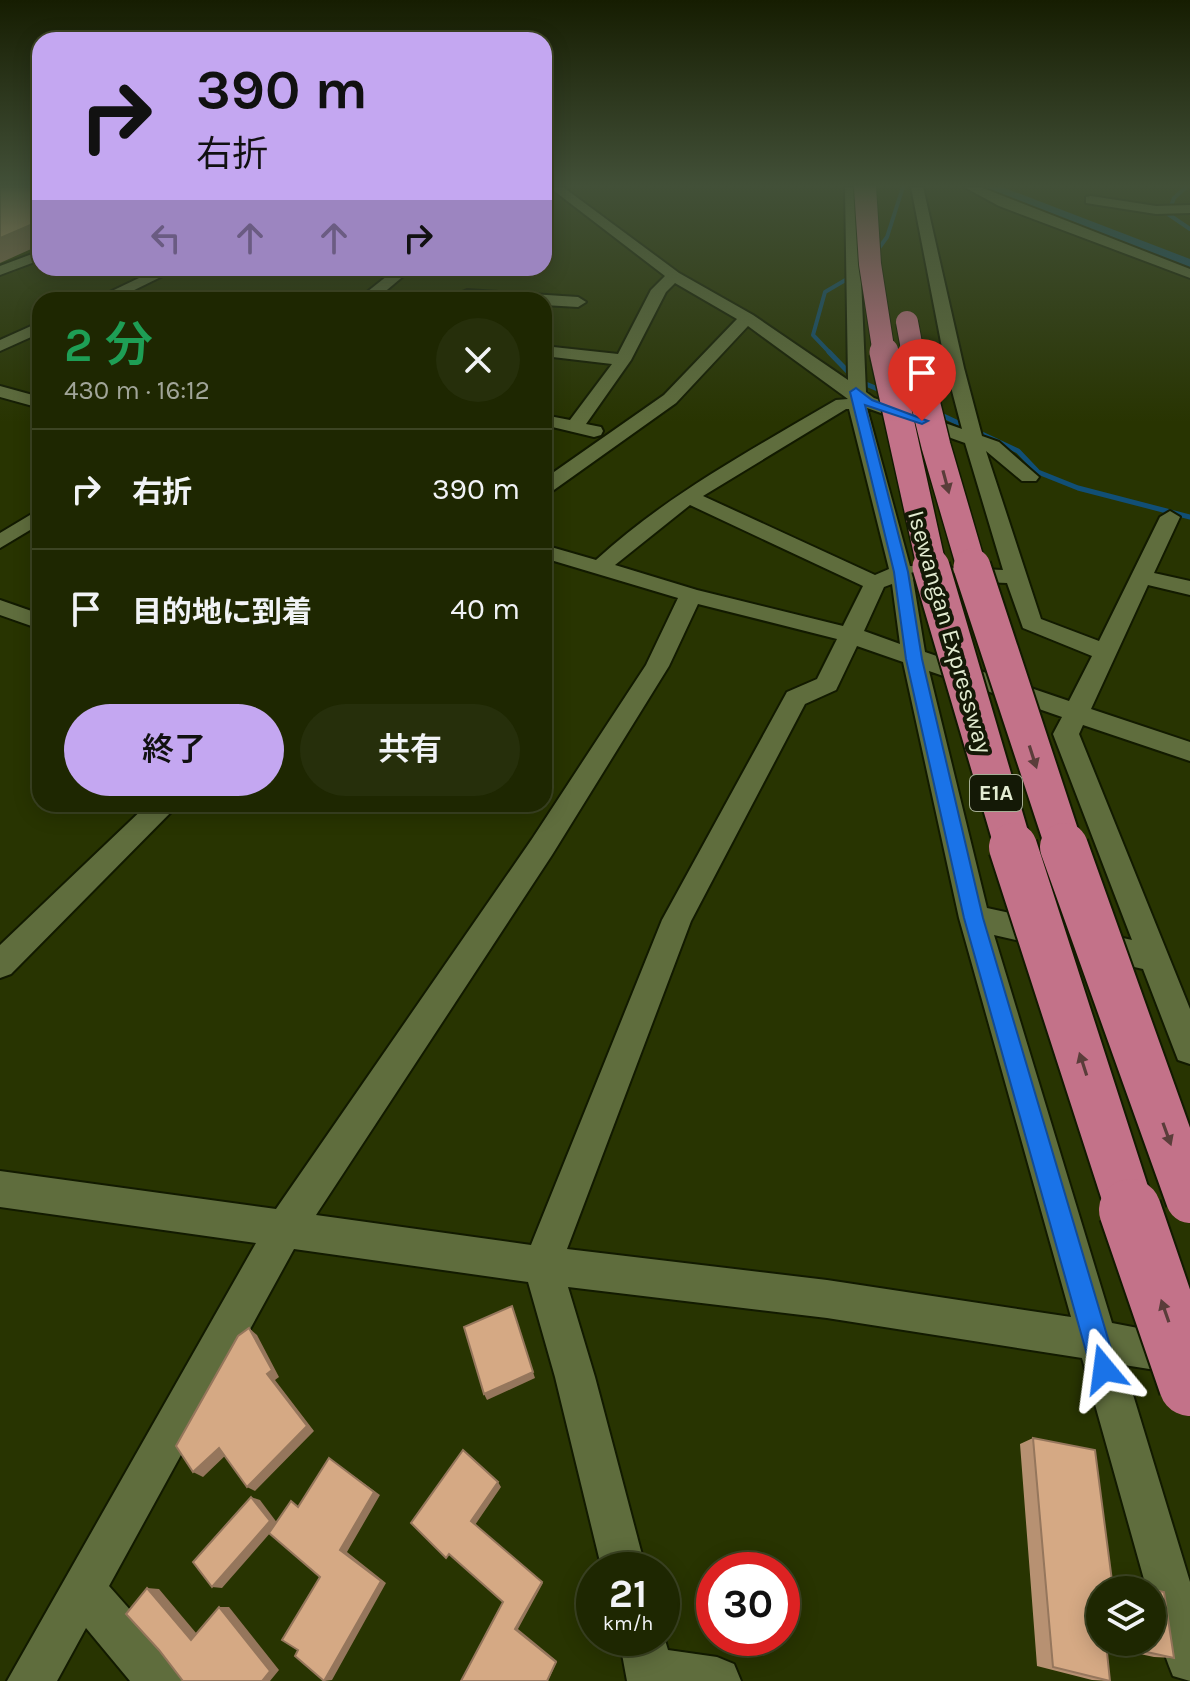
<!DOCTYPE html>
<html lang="ja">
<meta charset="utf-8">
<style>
body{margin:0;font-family:Karla,"Noto Sans JP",sans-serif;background:#262f0b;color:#f1f3f6;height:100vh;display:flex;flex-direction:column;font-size:30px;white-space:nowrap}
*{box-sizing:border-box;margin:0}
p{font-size:26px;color:#a1a599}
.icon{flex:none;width:44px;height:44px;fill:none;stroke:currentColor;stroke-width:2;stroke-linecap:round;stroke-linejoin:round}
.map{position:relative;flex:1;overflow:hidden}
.side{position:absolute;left:32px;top:292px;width:520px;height:520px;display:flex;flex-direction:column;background:#1e2701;border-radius:24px;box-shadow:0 4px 20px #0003,0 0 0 2px #3c4423}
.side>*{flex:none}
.banner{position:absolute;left:32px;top:32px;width:520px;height:244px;border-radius:24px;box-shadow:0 4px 20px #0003,0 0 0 2px #3c4423;background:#c4a7f1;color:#111;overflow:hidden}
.controls{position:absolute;left:1086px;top:1576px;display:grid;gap:16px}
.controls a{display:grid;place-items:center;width:80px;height:80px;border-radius:50%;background:#1e2701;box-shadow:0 4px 20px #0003,0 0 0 2px #3c4423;font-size:40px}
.speed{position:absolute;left:576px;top:1552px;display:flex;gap:16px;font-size:40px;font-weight:700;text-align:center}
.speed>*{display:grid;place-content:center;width:104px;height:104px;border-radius:50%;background:#1e2701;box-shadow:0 4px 20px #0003,0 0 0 2px #3c4423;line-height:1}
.speed small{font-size:20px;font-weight:400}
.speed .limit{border:12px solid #d22;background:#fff;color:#111}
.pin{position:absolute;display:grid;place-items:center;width:68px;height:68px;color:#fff;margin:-82px -34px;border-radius:50% 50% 50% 0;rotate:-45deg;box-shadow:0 0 8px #0007}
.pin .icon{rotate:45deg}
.me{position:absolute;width:88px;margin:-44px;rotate:344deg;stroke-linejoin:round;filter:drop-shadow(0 0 6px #0008)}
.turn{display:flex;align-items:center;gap:28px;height:168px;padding:0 32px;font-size:36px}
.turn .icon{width:104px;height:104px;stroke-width:2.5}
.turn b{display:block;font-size:56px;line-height:68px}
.lanes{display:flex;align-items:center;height:76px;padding:0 32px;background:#0003;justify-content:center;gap:40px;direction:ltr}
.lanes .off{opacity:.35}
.round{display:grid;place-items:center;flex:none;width:84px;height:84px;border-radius:42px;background:#262f0b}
.headline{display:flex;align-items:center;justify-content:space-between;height:136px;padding:0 32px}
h1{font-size:48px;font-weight:600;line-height:60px;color:#1e9e55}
.primary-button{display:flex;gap:16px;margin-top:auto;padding:16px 32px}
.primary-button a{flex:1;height:92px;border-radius:48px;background:#c4a7f1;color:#111;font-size:32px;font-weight:600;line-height:92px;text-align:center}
.primary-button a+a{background:#262f0b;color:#f1f3f6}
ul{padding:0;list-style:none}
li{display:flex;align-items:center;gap:24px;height:120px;padding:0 32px;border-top:2px solid #3c4423}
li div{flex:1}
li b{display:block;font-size:30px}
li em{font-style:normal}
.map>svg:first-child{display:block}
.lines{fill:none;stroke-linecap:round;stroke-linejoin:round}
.stream-far1{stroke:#114f76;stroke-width:4}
.stream{stroke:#114f76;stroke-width:5}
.river{fill:#114f76;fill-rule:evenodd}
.minor-casing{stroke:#121a00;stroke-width:4}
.minor{fill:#5f6d3d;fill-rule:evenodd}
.highway-bridge-far4-casing{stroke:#121a00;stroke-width:24;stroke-linecap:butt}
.highway-bridge-far3-casing{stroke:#121a00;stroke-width:32;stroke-linecap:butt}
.highway-bridge-far2-casing{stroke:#121a00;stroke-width:41;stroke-linecap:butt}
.highway-bridge-far1-casing{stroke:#121a00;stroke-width:52;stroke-linecap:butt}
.highway-bridge-casing{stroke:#121a00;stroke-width:66;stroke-linecap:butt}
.highway-bridge-far4{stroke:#c37289;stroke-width:22}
.highway-bridge-far3{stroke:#c37289;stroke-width:29}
.highway-bridge-far2{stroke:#c37289;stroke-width:37}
.highway-bridge-far1{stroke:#c37289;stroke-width:48}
.highway-bridge{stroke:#c37289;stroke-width:62}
.wall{fill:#b79172}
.shaded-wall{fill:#95765c}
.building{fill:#d5a984;stroke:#95765c;stroke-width:2;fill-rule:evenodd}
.oneway{fill:#5a3d3a}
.route{fill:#1a73e8;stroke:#114b97;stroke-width:2}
.labels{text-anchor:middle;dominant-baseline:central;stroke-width:8;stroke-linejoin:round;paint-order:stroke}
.shield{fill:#141906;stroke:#a5ad94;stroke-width:2}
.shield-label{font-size:22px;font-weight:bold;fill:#e3ecd1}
.street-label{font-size:24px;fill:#e3ecd1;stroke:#141906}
</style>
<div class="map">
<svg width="1190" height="1681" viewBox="0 0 1190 1681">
<rect width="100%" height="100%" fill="#283401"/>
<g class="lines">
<!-- stream-far1 -->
<path class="stream-far1" d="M1186,187L1174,198L1168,214L1190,229
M874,255L887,237L903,187
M831,354L813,335L825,292L854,275"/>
<!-- stream -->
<path class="stream" d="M829,352L856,380L885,392
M937,413L1018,451L1038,472L1078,488L1190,517"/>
<!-- river -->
<path class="river" d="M976,187H1002L1190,259V274L979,191Z"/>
<defs>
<path id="minor" d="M549,187H563L679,273L753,315L848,380L845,187H857L866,392L874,398L962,429L946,368L911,187H923L964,368L982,436L999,442L1039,477L1036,481H1022L986,451L1041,619L1099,641L1160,517L1170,511L1180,517L1154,573L1190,581V595L1148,585L1091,709L1190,742V761L1083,725L1079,734L1190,1009V1064L1178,1060L1143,969L994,935L1112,1323L1190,1338V1370L1181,1374L1124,1365L1190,1582V1681L1173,1676C1162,1649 1152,1619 1152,1590H1147L1082,1358L827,1318L568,1287L595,1377L646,1570H602L555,1377L528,1282L294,1249L109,1586L178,1664L185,1681H130L86,1628L57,1681H7L256,1243L0,1207V1171L276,1209L532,839L646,665L678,598L544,558V545L596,560C668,494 753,449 836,400L848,399L748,326L676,403L551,492L544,494V479L664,395L737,319L675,283L666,292L631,360L586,424L601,427L603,431L601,435L594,437L544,425V415L570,420L612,364L544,356V346L618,354L651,290L665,276ZM867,408L965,443L1003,570L910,566ZM846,409H849L889,569L875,575L703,496ZM690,505L863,586L843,626L697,590L615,565ZM913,579L1007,583L1023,628L1092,656L1069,701L925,652ZM892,584L900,644L864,631L884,587ZM698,604L837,639L817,679L787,692L662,920L531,1245L316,1215L552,855L669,666ZM857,646L903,662L959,918L1071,1317L827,1280L567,1249L691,921L805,704L836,690ZM929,671L1062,717L1053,734L1132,940L987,908Z
M964,187H980L1190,269V278L999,206Z
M1091,196L1156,206L1190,205V213L1156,214L1086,203V197Z
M40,251V260L0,275V266Z
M160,268H179L114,300H93Z
M397,268H413L375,300H357Z
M467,290L578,297L586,302L578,307L544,305V300H457L462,292Z
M40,322V333L0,351V340Z
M0,386L40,397V408L0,397Z
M40,509V524L0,548V533Z
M0,600L40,614V629L0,615Z
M148,804H179L11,974L0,978V945Z
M662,1630L668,1650L717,1657L734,1664L741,1681H627L619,1638H662Z"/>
</defs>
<!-- minor casing -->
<use href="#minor" class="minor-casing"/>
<!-- minor -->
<use href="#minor" class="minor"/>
<defs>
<path id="highway-bridge-far4" d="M865,187L870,264L884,354
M907,322L913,354"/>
<path id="highway-bridge-far3" d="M884,352L932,569
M913,352L936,446L972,569"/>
<path id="highway-bridge-far2" d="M931,567L1014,849
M972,567L1065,849"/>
<path id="highway-bridge-far1" d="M1013,847L1131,1212
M1064,847L1190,1199"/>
<path id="highway-bridge" d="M1130,1210L1190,1385"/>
</defs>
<!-- highway-bridge-far4 casing -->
<use href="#highway-bridge-far4" class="highway-bridge-far4-casing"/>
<!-- highway-bridge-far3 casing -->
<use href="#highway-bridge-far3" class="highway-bridge-far3-casing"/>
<!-- highway-bridge-far2 casing -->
<use href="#highway-bridge-far2" class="highway-bridge-far2-casing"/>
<!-- highway-bridge-far1 casing -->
<use href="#highway-bridge-far1" class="highway-bridge-far1-casing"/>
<!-- highway-bridge casing -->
<use href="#highway-bridge" class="highway-bridge-casing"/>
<!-- highway-bridge-far4 -->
<use href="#highway-bridge-far4" class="highway-bridge-far4"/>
<!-- highway-bridge-far3 -->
<use href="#highway-bridge-far3" class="highway-bridge-far3"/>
<!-- highway-bridge-far2 -->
<use href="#highway-bridge-far2" class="highway-bridge-far2"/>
<!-- highway-bridge-far1 -->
<use href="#highway-bridge-far1" class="highway-bridge-far1"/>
<!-- highway-bridge -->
<use href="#highway-bridge" class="highway-bridge"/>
</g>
<!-- wall -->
<path class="wall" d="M1033,1438L1112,1581L1174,1658L1154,1657L1107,1647L1110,1681L1092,1680L1037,1666L1020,1444Z"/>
<!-- shaded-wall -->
<path class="shaded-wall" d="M40,221V245L0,263V238Z
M249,1328L257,1335L279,1377L275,1380L314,1431L255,1491L247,1487L267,1374Z
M533,1372L535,1378L487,1400L484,1394Z
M219,1448L228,1453L203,1477L193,1472Z
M329,1458L380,1495L347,1552L386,1583L332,1680L324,1681L340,1550Z
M498,1482L501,1487L475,1525L471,1521Z
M251,1497L260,1500L278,1524L222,1588L212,1587Z
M542,1582L543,1583L518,1629L557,1661L548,1681L515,1629Z
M147,1588L159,1589L202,1640H191Z
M219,1607H229L279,1670L270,1681H262Z"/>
<!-- building -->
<path class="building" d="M0,187H40V203L36,204L40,205V221L0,238Z
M512,1306L533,1372L484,1394L464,1327Z
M249,1328L272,1370L267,1374L307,1426L247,1487L219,1448L193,1472L176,1446L238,1336Z
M1033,1438L1095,1450L1112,1581L1164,1592L1174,1658L1106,1643L1110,1681L1053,1667ZM1100,1590H1152V1642H1100Z
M463,1450L498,1482L471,1521L542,1582L515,1629L556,1662L547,1681H461L503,1602L449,1554L446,1558L411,1523Z
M329,1458L374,1492L340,1550L381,1581L324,1681L295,1656L298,1650L282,1640L320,1577L269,1533L291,1501L298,1507Z
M251,1497L270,1521L212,1587L193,1562Z
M147,1588L191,1640L219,1607L270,1671L262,1681H183L159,1650L126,1614Z"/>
<!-- one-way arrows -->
<defs><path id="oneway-solid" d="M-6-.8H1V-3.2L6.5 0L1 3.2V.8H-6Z" transform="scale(2)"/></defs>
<g class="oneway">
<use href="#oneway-solid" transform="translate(946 482) rotate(75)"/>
<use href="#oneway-solid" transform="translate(1033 757) rotate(72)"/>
<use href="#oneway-solid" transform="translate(1083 1064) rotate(-108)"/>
<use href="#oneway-solid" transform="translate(1167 1134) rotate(70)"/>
<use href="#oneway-solid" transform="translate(1165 1311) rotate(-109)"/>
</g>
<!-- sky -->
<linearGradient id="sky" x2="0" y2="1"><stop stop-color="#161d01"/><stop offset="0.44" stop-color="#425038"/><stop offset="1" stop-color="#425038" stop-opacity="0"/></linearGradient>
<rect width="1190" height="422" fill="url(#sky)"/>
<!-- route -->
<path class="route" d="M856,388L872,400L928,421L922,424L865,405L908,572L922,659L983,918L1117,1369L1113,1378L1104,1382L1095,1378L1091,1369L964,918L906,659L894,572L850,392Z"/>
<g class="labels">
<!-- shield labels -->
<rect class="shield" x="970" y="775" width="52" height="36" rx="6"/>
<g class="shield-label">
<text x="996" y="793">E1A</text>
</g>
<!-- street labels -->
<g class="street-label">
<text transform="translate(950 632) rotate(74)">Isewangan Expressway</text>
</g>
</g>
</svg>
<div class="controls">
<a><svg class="icon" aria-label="layers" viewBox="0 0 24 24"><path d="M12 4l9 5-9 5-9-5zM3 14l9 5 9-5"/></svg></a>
</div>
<div class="speed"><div>21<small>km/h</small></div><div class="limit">30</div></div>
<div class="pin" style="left:922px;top:421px;background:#d93025"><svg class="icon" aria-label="arrive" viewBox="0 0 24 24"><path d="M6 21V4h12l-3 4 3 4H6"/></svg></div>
<svg class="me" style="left:1104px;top:1369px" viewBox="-20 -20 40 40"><path d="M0-17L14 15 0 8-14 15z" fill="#1a73e8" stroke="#fff" stroke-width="4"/></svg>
<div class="banner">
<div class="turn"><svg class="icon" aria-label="right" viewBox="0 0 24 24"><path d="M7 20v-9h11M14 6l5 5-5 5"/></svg><div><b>390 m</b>右折</div></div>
<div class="lanes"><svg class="icon off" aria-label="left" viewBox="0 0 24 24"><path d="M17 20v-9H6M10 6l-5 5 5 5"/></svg><svg class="icon off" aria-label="ahead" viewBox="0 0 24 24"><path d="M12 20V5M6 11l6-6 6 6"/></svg><svg class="icon off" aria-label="ahead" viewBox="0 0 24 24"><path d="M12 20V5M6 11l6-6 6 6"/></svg><svg class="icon" aria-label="right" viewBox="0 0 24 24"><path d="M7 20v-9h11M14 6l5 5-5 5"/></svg></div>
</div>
<section class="side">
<div class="headline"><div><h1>2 分</h1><p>430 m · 16:12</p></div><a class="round"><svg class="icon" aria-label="close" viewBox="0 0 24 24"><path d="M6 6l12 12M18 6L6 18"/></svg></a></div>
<ul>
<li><svg class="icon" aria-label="right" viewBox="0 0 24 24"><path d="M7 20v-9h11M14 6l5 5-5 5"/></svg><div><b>右折</b></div><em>390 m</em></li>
<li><svg class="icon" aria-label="arrive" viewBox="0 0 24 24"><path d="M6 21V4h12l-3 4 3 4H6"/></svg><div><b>目的地に到着</b></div><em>40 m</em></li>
</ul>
<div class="primary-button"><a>終了</a><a>共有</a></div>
</section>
</div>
